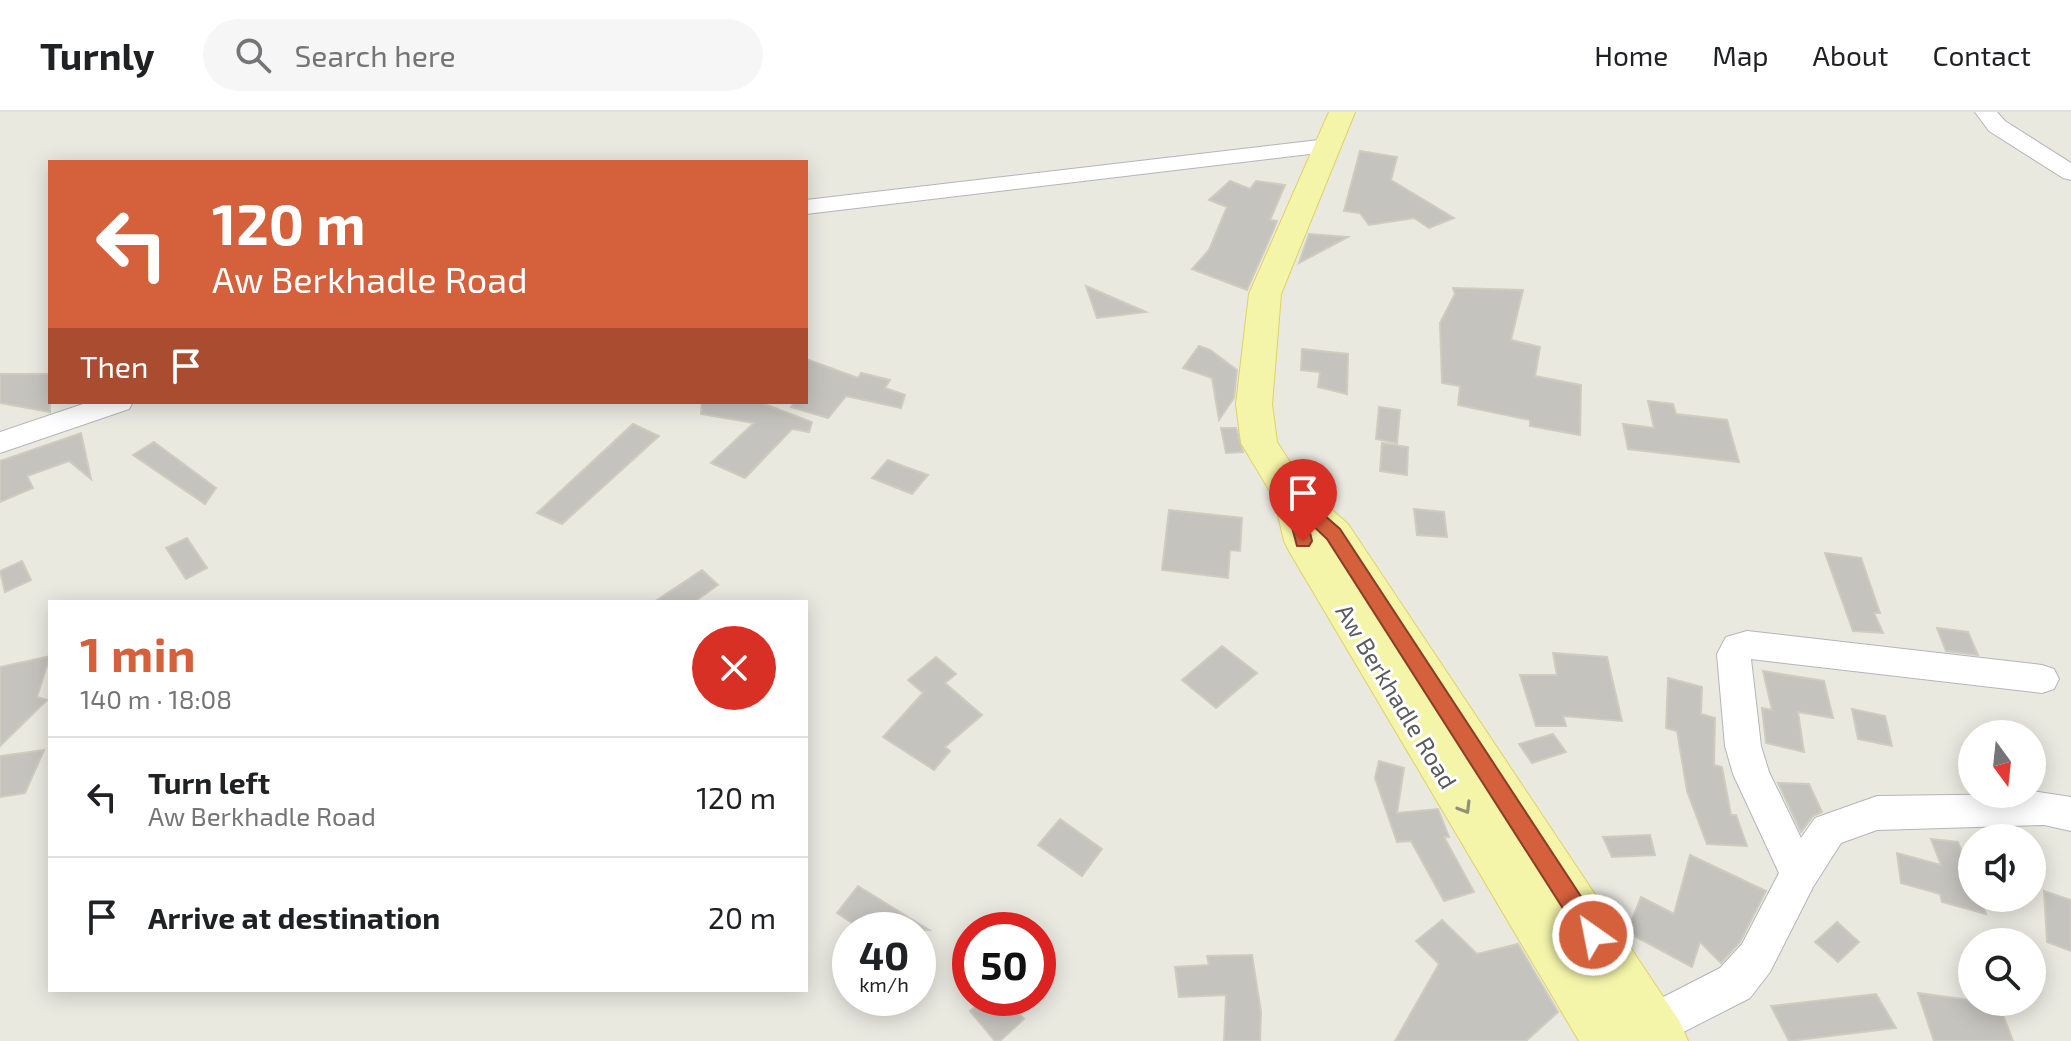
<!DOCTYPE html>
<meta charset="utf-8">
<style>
body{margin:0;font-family:"Exo 2",sans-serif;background:#f6f6f6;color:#202124;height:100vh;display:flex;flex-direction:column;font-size:30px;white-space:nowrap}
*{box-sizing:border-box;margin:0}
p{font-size:26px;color:#757577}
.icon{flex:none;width:44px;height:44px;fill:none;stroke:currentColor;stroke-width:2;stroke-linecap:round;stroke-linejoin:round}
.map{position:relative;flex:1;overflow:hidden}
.side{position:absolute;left:48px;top:488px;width:760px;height:392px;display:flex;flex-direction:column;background:#fff;border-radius:0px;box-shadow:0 4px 20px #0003}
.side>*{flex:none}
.hud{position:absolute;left:48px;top:48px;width:760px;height:244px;border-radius:0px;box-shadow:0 4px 20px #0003;background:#d4603c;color:#fff;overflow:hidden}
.needle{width:52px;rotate:165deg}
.buttons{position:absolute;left:1958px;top:608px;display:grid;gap:16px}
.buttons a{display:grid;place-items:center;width:88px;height:88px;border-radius:50%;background:#fff;box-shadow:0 4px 20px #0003;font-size:40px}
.speed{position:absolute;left:832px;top:800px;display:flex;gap:16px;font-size:40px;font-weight:700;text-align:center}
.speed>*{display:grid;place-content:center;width:104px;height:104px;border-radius:50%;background:#fff;box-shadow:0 4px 20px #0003;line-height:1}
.speed small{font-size:20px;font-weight:400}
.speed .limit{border:12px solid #d22;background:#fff;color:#111}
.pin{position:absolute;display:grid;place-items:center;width:68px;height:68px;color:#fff;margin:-82px -34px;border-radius:50% 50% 50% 0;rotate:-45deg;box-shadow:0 0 8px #0007}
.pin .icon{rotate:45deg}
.me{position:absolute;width:88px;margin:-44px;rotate:327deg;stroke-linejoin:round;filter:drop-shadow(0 0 6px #0008)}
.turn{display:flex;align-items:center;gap:28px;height:168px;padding:0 32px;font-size:36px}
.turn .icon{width:104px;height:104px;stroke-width:2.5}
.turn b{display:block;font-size:56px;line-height:68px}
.then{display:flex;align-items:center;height:76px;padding:0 32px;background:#0003;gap:16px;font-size:30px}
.round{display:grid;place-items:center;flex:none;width:84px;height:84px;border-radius:42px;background:#f6f6f6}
.headline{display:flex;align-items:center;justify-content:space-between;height:136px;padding:0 32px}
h1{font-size:48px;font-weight:700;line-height:60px;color:#d4603c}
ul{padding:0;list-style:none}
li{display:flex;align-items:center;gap:24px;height:120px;padding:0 32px;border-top:2px solid #e0e0e0}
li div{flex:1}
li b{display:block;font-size:30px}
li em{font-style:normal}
header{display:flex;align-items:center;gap:48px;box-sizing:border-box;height:112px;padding:0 40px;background:#fff;border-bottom:2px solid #e0e0e0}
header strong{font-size:38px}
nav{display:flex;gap:44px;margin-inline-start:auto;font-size:28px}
.search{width:560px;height:72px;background:#f6f6f6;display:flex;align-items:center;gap:20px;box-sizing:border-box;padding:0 28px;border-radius:44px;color:#757577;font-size:30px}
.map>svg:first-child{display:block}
.building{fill:#c5c3bd;stroke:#ceccbf;stroke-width:2}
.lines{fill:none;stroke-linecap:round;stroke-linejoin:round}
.minor-casing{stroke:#b3b5b9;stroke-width:2}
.major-casing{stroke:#e0d163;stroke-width:2}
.minor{fill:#fff;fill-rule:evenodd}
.major{fill:#f5f5aa;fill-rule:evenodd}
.oneway{stroke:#909179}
.route{fill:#d4603c;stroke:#8a3e27;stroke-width:2}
.labels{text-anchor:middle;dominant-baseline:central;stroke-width:6;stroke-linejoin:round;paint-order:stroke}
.street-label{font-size:24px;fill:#595b5f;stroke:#fff}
</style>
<header>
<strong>Turnly</strong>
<div class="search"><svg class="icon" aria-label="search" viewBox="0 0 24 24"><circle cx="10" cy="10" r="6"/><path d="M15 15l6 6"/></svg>Search here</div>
<nav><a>Home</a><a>Map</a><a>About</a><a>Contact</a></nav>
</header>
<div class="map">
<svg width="2071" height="929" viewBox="0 0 2071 929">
<rect width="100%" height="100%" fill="#eae9e0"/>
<!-- building -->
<path class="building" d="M1360,39L1397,45L1391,68L1454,106L1429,116L1414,106L1369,113L1360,101L1344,99Z
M1230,69L1250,77L1256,69L1285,73L1270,108L1277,109L1273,119L1247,178L1192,157L1209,138L1227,95L1209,88Z
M1309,122L1348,125L1299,151Z
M1086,174L1146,200L1097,206Z
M1453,176L1523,178L1511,228L1540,235L1535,264L1581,273L1580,323L1530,314V308L1458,293L1460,274L1442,271L1440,211L1455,182Z
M1199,234L1210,238L1237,258L1234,286L1219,308L1212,266L1183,256Z
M1302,237L1348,242L1347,282L1318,275L1320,260L1301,258Z
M806,247L858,266L861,261L890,268L885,276L905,283L901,296L846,284L828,306L791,295L795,290H806Z
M0,262H50V300L0,291Z
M1648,289L1673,292L1676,302L1727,308L1739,350L1628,337L1623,312L1654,316Z
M702,290H759L812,310L809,320L792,317L745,366L711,351L754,311L701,302Z
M1379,295L1400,298L1397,331L1376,327Z
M633,312L659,324L562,412L537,401Z
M1221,316H1236L1243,340L1226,341Z
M81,321L91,367L69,349L27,364L33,376L0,390V349Z
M154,330L216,376L205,392L133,343Z
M1382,331L1408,335L1407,363L1380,359Z
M888,348L903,354L928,363L912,382L872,366Z
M1414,397L1444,400L1447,425L1417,423Z
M1169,398L1242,406L1240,439L1230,438L1228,466L1162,458Z
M187,426L207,456L186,467L166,436Z
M1825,441L1861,446L1880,501H1874L1883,521L1853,519Z
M22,449L31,468L5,480L0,459Z
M702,458L718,473L694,490H654Z
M1937,516L1968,520L1978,543L1946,539Z
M1222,534L1257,561L1216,596L1182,568Z
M1553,541L1607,545L1622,609L1563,604L1566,614H1536L1520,563H1557Z
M50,544L37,585L47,588L0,634V555Z
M936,545L956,562L945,571L982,603L945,635L950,639L934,658L883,625L923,581L908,568Z
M1763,559L1824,569L1833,606L1798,600L1804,640L1766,631L1762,596L1772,598Z
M1668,566L1702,575L1701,602L1715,606L1714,653L1722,655L1731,703H1736L1747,734L1707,732L1687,679L1677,619L1666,616Z
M1852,597L1885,604L1892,634L1858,627Z
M1553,622L1566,640L1532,651L1519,632Z
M44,638L25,681L0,685V644Z
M1379,649L1404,656L1397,701L1438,697L1449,725H1444L1474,780L1444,789L1411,729L1397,730L1375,666Z
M1778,671L1809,672L1822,700L1813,704L1801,720Z
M1060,707L1102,737L1082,764L1038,733Z
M1650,723L1655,743L1612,745L1603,725Z
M1931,727L1958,730L1967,755L1972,756V786H1980L1986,802L1942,790L1940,782L1901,771L1897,741L1941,753Z
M1690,743L1766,779L1740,830L1721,851L1700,830L1692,855L1627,820L1641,785L1674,802Z
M858,774L929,818H863L837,801Z
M2044,779L2071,788V839L2047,830Z
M1442,808L1477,842L1518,832L1558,900L1526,929H1395L1439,852L1416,829Z
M1837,810L1859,830L1838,850L1815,830Z
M1252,843L1261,900L1260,929H1224L1226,883L1179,885L1175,855L1209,853L1207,844Z
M1918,881L1999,892L2013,929H1934Z
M1876,882L1896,916L1789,929L1771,894Z
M985,886H1006L1024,907L1000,929H995L970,899Z"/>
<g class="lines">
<defs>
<path id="minor" d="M1975,0H1997L2005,9L2071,51V68L2063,66L1989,19Z
M1327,27L1338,34L1335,39L806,102V88Z
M89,290H133L129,297L0,341V320Z
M1747,519L2042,553L2054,557L2059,567L2054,577L2042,581L1751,547L1761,634L1769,660L1801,726L1815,706L1877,684L2032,682V679L2071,685V719L2044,713L1877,718L1841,731L1813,775L1770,860L1750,886L1666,929H1636L1630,914L1636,899L1720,856L1742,832L1779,761L1733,662L1725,634L1717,542L1726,525Z"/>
<path id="major" d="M1329,0H1355L1281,182L1272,292L1277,330L1306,375L1348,412L1680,910L1688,929H1579L1289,439L1284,429L1274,386L1241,331L1236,292L1249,182Z"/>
</defs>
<!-- minor casing -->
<use href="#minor" class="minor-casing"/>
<!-- major casing -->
<use href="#major" class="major-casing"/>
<!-- minor -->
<use href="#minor" class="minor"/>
<!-- major -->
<use href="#major" class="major"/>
</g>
<!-- one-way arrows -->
<defs><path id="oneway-chevron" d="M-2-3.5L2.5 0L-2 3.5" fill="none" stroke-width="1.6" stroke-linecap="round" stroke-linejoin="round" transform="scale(2)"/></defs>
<use class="oneway" href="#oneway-chevron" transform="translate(1465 696) rotate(59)"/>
<!-- route -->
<path class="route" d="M1293,379L1299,381L1340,417L1601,815L1604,823L1601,831L1593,834L1585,831L1327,427L1307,408L1312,429L1309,434H1297L1284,385Z"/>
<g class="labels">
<!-- street labels -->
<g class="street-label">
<text transform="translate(1397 584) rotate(59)">Aw Berkhadle Road</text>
</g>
</g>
</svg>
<div class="buttons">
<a><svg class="needle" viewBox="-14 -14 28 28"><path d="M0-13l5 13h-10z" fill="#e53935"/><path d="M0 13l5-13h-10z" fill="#757577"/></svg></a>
<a><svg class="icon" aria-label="sound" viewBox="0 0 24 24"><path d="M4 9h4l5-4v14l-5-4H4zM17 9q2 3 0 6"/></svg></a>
<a><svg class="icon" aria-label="search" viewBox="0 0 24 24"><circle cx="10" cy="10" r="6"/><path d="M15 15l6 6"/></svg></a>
</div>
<div class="speed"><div>40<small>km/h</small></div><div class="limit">50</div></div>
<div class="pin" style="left:1303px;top:429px;background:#d93025"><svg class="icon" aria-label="arrive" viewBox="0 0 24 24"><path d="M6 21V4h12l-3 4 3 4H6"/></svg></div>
<svg class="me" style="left:1593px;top:823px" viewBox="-20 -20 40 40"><circle r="17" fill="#d4603c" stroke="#fff" stroke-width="3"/><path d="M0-11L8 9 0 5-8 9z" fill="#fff"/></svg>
<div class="hud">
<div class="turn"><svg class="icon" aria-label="left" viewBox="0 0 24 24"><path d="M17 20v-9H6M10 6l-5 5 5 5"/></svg><div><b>120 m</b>Aw Berkhadle Road</div></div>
<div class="then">Then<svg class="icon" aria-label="arrive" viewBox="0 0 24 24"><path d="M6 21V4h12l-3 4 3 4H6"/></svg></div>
</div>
<section class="side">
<div class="headline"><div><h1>1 min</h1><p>140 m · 18:08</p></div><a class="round" style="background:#d93025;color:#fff"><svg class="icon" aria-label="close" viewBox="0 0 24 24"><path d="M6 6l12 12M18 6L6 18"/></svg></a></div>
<ul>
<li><svg class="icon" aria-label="left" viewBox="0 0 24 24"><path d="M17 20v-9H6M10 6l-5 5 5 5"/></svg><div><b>Turn left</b><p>Aw Berkhadle Road</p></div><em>120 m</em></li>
<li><svg class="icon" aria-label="arrive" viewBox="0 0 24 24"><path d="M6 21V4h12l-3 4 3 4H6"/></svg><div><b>Arrive at destination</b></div><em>20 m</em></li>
</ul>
</section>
</div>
